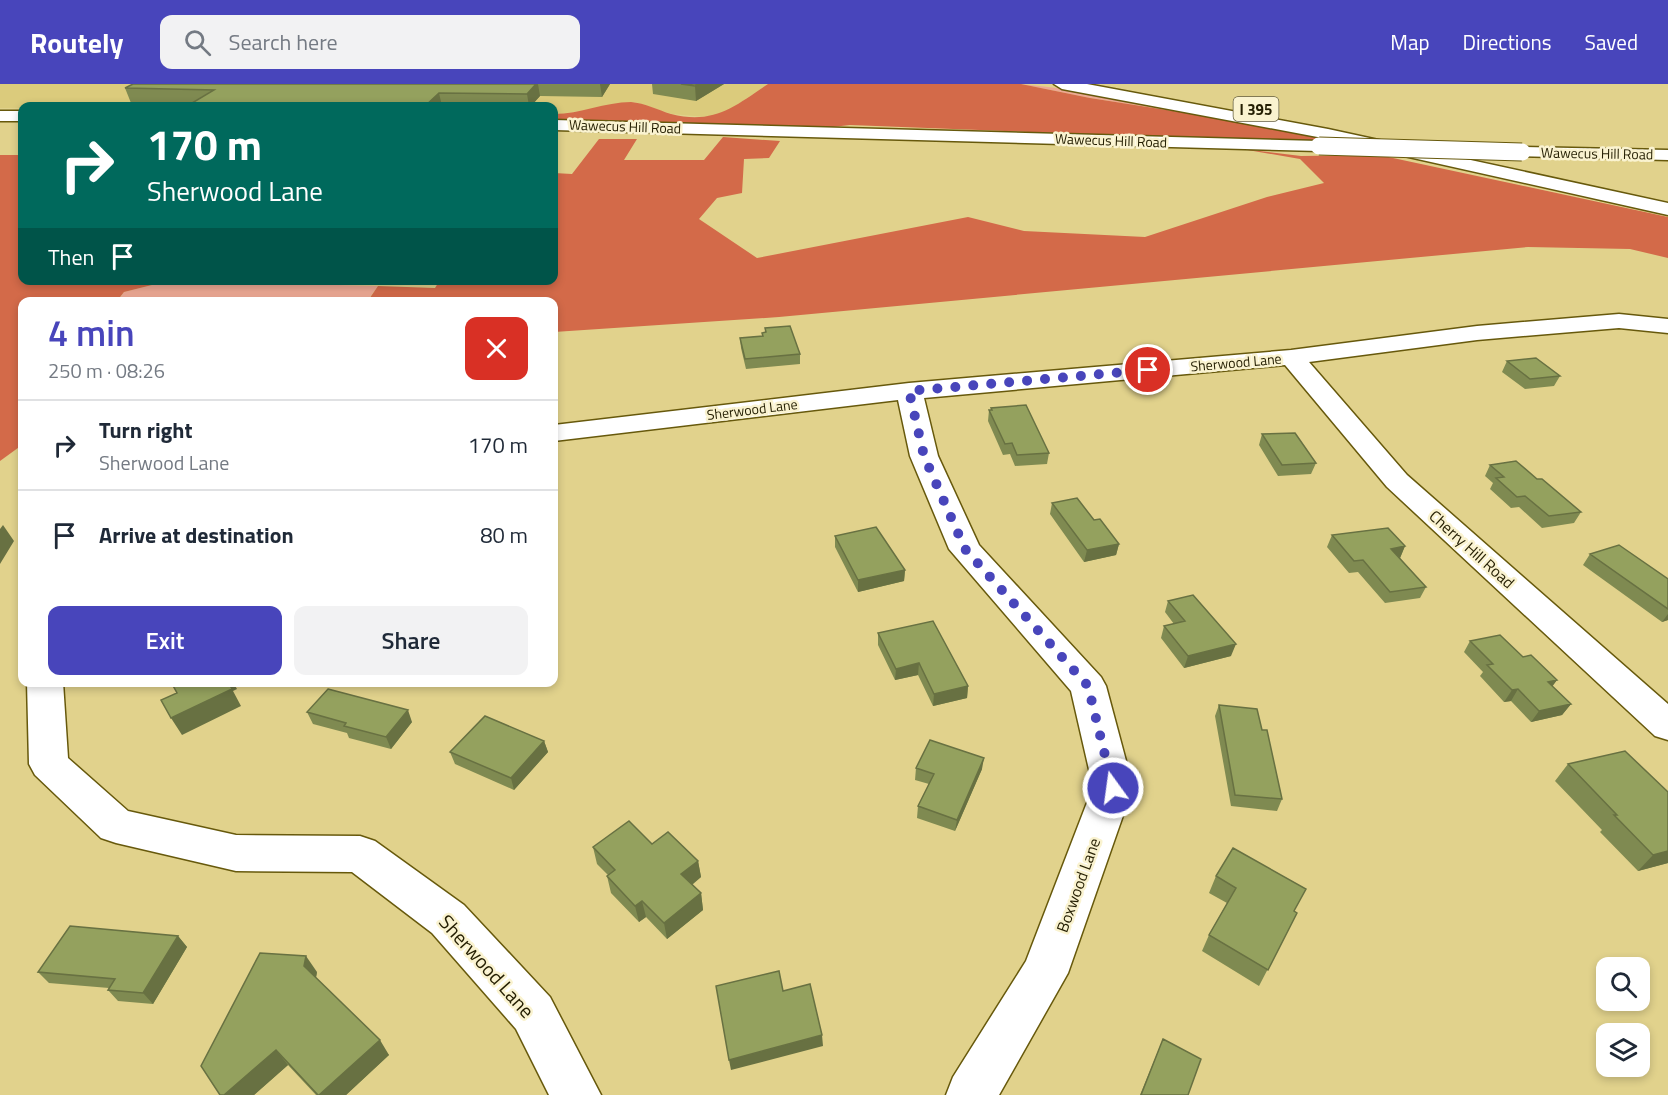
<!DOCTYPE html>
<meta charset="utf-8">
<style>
body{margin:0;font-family:"Titillium Web",sans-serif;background:#f2f2f3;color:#1f2937;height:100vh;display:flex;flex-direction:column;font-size:22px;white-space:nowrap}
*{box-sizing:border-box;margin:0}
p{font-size:20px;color:#747a83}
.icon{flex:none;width:33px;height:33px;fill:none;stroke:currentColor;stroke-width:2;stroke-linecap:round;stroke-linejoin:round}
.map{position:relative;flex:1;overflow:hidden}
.details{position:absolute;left:18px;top:213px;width:540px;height:390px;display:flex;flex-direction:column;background:#fff;border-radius:12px;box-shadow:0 3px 9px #0003}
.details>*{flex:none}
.hud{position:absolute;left:18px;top:18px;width:540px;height:183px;border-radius:12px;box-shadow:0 3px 9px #0003;background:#00695c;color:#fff;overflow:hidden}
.tools{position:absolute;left:1596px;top:873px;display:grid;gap:12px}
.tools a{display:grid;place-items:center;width:54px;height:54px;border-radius:12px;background:#fff;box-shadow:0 3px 9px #0003;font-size:30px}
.pin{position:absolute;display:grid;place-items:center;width:51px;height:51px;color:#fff;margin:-26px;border:3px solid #fff;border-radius:50%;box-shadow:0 2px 6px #0007}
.me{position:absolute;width:66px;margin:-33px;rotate:346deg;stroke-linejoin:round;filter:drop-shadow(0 0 4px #0008)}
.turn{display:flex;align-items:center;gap:21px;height:126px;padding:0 30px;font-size:27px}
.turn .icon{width:78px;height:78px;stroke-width:2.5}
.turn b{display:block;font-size:42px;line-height:51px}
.then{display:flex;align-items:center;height:57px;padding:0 30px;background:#0003;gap:12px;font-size:22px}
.round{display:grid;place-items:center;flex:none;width:63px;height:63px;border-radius:12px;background:#f2f2f3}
.head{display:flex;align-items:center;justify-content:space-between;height:102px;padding:0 30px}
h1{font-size:36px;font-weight:600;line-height:45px;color:#4845bb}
.primary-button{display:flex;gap:12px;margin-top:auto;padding:12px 30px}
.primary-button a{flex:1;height:69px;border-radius:12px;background:#4845bb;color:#fff;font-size:24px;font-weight:600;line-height:69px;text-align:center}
.primary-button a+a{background:#f2f2f3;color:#1f2937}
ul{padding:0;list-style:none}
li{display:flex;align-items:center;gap:18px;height:90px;padding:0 30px;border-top:2px solid #e0e1e3}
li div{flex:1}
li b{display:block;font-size:22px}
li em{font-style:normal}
header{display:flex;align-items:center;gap:36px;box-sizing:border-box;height:84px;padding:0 30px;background:#4845bb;color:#fff}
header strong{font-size:28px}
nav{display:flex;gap:33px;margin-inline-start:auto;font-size:21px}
.search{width:420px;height:54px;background:#f2f2f3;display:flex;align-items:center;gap:15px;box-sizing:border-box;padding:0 21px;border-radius:12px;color:#747a83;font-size:22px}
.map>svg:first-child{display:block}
.built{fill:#dbcb7c}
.green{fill:#eca893}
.forest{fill:#d36a49}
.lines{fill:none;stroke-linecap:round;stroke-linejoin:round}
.minor-casing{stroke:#67590c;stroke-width:3}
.highway-casing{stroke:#67590c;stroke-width:3}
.minor{fill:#fff;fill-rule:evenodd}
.highway{fill:#fff;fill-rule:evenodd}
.minor-bridge-casing{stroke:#67590c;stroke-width:19;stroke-linecap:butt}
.minor-bridge{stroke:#fff;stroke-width:17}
.wall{fill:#7f8a51}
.shaded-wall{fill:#687142}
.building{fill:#94a15e;stroke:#687142;stroke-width:1.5}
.route{stroke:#4845bb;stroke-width:10;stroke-dasharray:0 18}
.labels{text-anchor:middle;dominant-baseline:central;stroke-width:5;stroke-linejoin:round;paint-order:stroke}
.far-street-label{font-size:14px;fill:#241e02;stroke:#faf3d0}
.shield{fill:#faf3d0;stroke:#645e40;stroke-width:1.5}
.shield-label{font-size:15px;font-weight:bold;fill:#241e02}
.street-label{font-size:16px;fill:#241e02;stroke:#faf3d0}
.near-street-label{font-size:20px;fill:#241e02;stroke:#faf3d0}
</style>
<header>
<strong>Routely</strong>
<div class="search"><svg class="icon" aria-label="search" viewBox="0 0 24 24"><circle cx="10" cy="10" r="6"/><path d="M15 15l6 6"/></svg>Search here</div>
<nav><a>Map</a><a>Directions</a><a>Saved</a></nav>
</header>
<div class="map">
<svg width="1668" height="1011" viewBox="0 0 1668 1011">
<rect width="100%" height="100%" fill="#e1d28c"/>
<!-- built -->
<path class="built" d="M0,0H768L731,25L718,31L706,33L672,30L635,18L560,30H554V22L0,24Z"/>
<!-- green -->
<path class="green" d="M1021,0L1066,5L1243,38L1090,14Z
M209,196V198L378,202L367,217L117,218L124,208L168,197Z"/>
<!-- forest -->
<path class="forest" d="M768,0H1021L1090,14L1243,38L1337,57L1292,56L1282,58L850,41L815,45L554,40V30C580,30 605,18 631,18C645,19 658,26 671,30C714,41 735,22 768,0Z
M723,53L780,57L769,74L744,75L742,109L717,114L699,135L757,174L968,133L1024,147L1145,153L1267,113L1324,99L1300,75L1236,64L1301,72L1379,71L1668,133V174L1630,165L1528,163L779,233L554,248V218H367L378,202L435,204L440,196H554V89L572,90L599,55H637L624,76H704Z
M0,71H22V196L168,197L124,208L117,217L22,218V361L0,377Z"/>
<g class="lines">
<defs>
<path id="minor" d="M0,27H22V37H0Z
M554,36L1319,57L1325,58L1328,62L1325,66L1319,67L554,46Z
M1522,63L1668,66V76L1516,72L1513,68L1516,64Z
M1619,230L1668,235V249L1619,244L1477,256L1309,278L1407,391L1668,620V656L1655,652L1387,403L1285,281L924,314L938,372L979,461L1101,593L1106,602L1133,703L1068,889L999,1011H946L953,993L1026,877L1093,703L1071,607L949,465L910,372L898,316L554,357V341L909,299L1291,266L1477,242Z
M27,598H63L68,674L128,727L236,751L360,752L375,757L464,821L550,913L601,1011H549L516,945L432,849L352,788L236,787L116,759L101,754L35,691L29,680Z"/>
<path id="highway" d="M1054,0H1087L1328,45L1668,119V131L1328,55L1062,5Z"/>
</defs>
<!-- minor casing -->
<use href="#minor" class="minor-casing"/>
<!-- highway casing -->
<use href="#highway" class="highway-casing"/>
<!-- minor -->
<use href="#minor" class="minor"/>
<!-- highway -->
<use href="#highway" class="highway"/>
<defs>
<path id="minor-bridge" d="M1319,62L1522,68"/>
</defs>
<!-- minor-bridge casing -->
<use href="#minor-bridge" class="minor-bridge-casing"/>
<!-- minor-bridge -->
<use href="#minor-bridge" class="minor-bridge"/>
</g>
<!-- wall -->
<path class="wall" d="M133,0H610L602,13L540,12L531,22H187L192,20L131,19L125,4Z
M652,0H724L696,17L653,10Z
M765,244L800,270V280L746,285L741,264L740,254L762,252V249H765Z
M1507,277L1560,292L1554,302L1525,305L1502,288Z
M991,324L1049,369L1047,380L1015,382L1010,370L1003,371L988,337L989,326H991Z
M1262,350L1316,379L1311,390L1278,392L1259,361Z
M1490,381L1537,395L1581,428L1574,439L1542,444L1519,423L1511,424L1490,405L1493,399L1485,392Z
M1052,419L1119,460L1116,471L1084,478L1050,430Z
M1332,451L1405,462L1400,474L1426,503L1420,514L1385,519L1358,488L1349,489L1327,463Z
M835,452L905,486L904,497L858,508L835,463Z
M1590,470L1668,495V536L1662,538L1583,481Z
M1168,517L1231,572L1184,584L1161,554L1164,542L1174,540L1165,528Z
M878,549L968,602L967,614L933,622L918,591L895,596L878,561Z
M1470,557L1523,573L1557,596L1552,602L1571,620L1562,631L1531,638L1511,617L1504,618L1480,592L1483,588L1464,568Z
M1219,621L1262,646L1282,715L1277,727L1231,722L1215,632Z
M307,628L412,638L391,665L349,654L347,649L313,640Z
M544,657L548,668L514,706L455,680L450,668Z
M1568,680L1668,708V779L1638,787L1600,748L1602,746L1555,697Z
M916,684L982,685L955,747L917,734L918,722L929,700L915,696Z
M652,760L698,777L701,793L692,801L701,809L703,826L667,855L646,833L639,838L611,809L607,792L608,791L597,780L593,763Z
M1216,792L1297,829L1259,902L1202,867L1209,851L1227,819L1209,809Z
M178,852L187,863L153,920L118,917L108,906L109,904L49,899L38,888Z
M317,888L316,894L389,971L346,1011H316L288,981L254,1011H220Z
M1163,955L1188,1011H1140Z"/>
<!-- shaded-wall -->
<path class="shaded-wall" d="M536,0H538L540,12L531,22H529L527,10Z
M600,0H610L602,13Z
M699,0H724L696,17L695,2Z
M439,9L442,22H425Z
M3,441L14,457L0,480V445Z
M1119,460L1116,471L1084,478L1087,466Z
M1405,462L1400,474L1391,465Z
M905,486L904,497L858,508V496Z
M1668,530V536L1662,538Z
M1236,560L1231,572L1184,584L1188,572Z
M919,579L918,591L895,596L896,585Z
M1557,596L1549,607L1548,598Z
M227,598H233L237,605L233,607L241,622L182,651L171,634Z
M968,602L967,614L933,622L934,610Z
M1518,605L1511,617L1504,618L1512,606Z
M1571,620L1562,631L1531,638L1539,627Z
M408,626L412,638L391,665L386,653Z
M544,657L548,668L514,706L511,694Z
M984,674L982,685L955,747L957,736Z
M1668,767V779L1638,787L1653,771Z
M698,777L701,793L684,807L681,790Z
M701,809L703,826L667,855L664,839Z
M642,817L646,833L639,838L635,822Z
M178,852L187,863L153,920L143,909Z
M306,872L317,888L315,898L304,882Z
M822,951L823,962L731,986L729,976Z
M380,956L389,971L346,1011H319Z
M276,966L288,981L254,1011H224Z"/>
<!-- building -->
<path class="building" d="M133,0H536L527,10L439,9L425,22H187L214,6L125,4Z
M681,0H699L695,2Z
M790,242L800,270L745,275L740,254L763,252L762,249L766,248L765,244Z
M1536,274L1560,292L1530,295L1507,277Z
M1026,321L1049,369L1017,371L1012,359L1005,360L989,326H992L991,324Z
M1295,349L1316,379L1282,381L1262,350Z
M1516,377L1537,395H1542L1581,428L1549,432L1525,412L1517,413L1496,394L1504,393L1490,381Z
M1077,414L1094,436L1100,435L1119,460L1087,466L1052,419Z
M876,443L905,486L858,496L835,452Z
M1388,444L1405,462L1391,465L1426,503L1390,508L1363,476L1354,477L1332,451Z
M1619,461L1668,495V525L1590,470Z
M1193,511L1236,560L1188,572L1164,542L1185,537L1168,517Z
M933,537L968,602L934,610L919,579L896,585L878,549Z
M1500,551L1523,573L1531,571L1557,596L1548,598L1571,620L1539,627L1518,605L1512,606L1487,581L1493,580L1470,557Z
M171,598H228L232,605L171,634L161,616L177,609Z
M328,605L408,626L386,653L344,642L346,639L307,628Z
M1219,621L1257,625L1262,646H1267L1282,715L1235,711Z
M485,632L544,657L511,694L450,668Z
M930,656L984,674L957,736L918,722L934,690L916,684Z
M1625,667L1668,708V767L1653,771L1614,731H1617L1568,680Z
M629,737L652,760L668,748L698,777L681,790L701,809L664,839L642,817L635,822L607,792L615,786L593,763Z
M1233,764L1306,805L1294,827L1297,829L1268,886L1209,851L1236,804L1216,792Z
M70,842L178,852L143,909L108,906L115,895L38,888Z
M260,869L306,872L304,882L380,956L319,1011H318L276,966L224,1011H220L201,982Z
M779,887L783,907L810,900L822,951L729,976L716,902Z
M1163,955L1201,975L1188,1011H1141Z"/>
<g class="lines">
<!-- route -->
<path class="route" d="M1113,704L1088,602L965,465L924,372L909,307L1148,286"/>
</g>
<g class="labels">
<!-- far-street labels -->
<g class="far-street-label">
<text transform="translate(625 42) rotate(2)">Wawecus Hill Road</text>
<text transform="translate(1111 56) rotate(2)">Wawecus Hill Road</text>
<text transform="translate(1597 69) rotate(1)">Wawecus Hill Road</text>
<text transform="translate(1236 278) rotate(-5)">Sherwood Lane</text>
<text transform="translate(752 325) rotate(-7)">Sherwood Lane</text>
</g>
<!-- shield labels -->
<rect class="shield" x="1233.5" y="13" width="45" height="24" rx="4.5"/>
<g class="shield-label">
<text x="1256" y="25">I 395</text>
</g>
<!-- street labels -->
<g class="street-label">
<text transform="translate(1472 465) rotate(42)">Cherry Hill Road</text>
<text transform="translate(1078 801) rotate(-70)">Boxwood Lane</text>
</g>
<!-- near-street labels -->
<g class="near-street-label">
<text transform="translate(487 882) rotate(48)">Sherwood Lane</text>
</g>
</g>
</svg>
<div class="tools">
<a><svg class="icon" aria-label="search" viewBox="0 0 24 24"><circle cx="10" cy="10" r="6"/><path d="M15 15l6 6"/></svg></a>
<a><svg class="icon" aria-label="layers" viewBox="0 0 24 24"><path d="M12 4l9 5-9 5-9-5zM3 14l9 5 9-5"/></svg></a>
</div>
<div class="pin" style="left:1148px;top:286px;background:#d93025"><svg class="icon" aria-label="arrive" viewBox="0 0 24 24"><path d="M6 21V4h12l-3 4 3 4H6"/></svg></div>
<svg class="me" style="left:1113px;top:704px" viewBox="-20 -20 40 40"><circle r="17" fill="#4845bb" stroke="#fff" stroke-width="3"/><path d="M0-11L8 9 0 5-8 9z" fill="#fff"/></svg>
<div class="hud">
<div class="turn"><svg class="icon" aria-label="right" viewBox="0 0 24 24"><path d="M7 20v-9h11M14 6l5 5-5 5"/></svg><div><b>170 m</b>Sherwood Lane</div></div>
<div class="then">Then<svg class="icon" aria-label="arrive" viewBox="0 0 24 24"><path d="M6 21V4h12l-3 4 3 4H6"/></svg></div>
</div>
<section class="details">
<div class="head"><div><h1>4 min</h1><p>250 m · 08:26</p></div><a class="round" style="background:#d93025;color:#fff"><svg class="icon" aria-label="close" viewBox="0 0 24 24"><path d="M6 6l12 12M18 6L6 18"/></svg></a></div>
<ul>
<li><svg class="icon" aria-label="right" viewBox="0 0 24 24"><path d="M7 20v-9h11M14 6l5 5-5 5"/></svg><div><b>Turn right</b><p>Sherwood Lane</p></div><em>170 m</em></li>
<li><svg class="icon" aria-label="arrive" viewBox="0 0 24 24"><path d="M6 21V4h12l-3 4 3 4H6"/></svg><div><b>Arrive at destination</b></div><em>80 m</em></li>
</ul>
<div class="primary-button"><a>Exit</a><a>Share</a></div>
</section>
</div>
